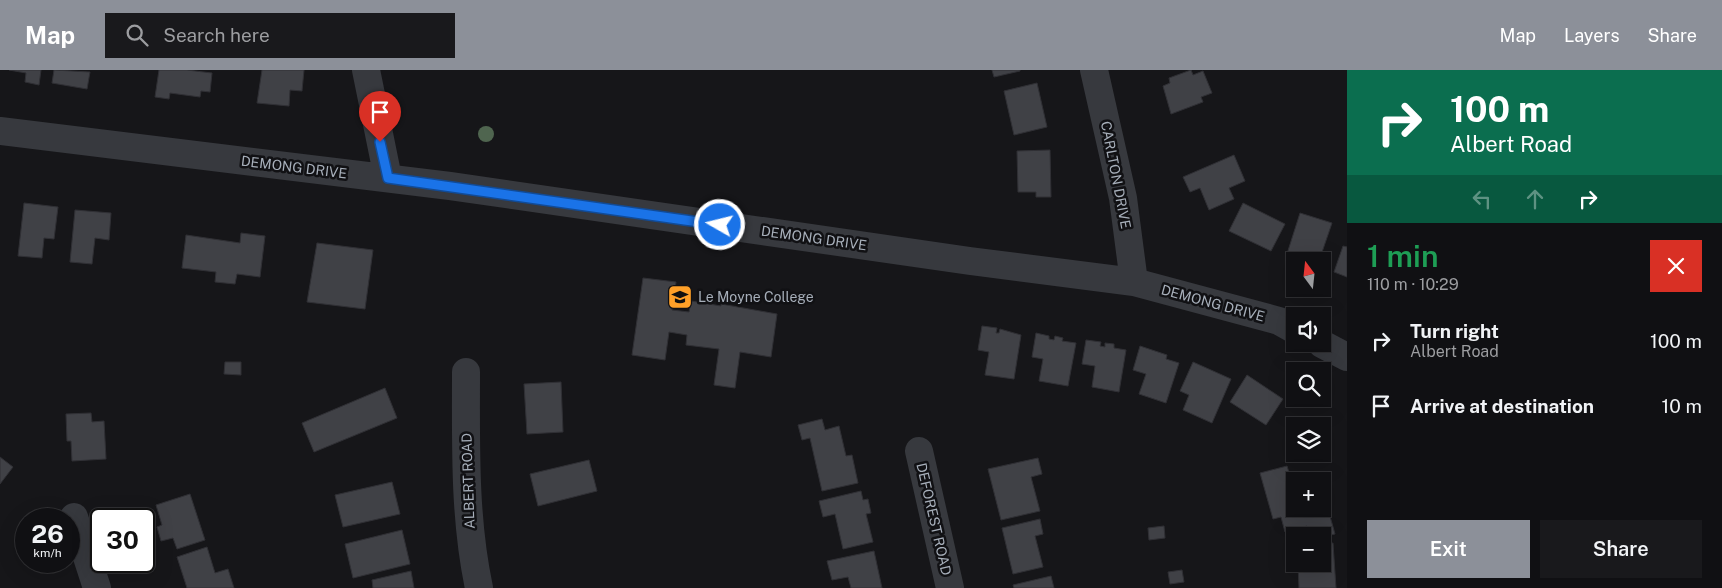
<!DOCTYPE html>
<meta charset="utf-8">
<style>
body{margin:0;font-family:"Public Sans",sans-serif;background:#19191c;color:#f1f3f6;height:100vh;display:flex;flex-direction:column;font-size:19px;white-space:nowrap}
*{box-sizing:border-box;margin:0}
p{font-size:16px;color:#9c9da0}
.icon{flex:none;width:28px;height:28px;fill:none;stroke:currentColor;stroke-width:2;stroke-linecap:round;stroke-linejoin:round}
.map{position:relative;flex:1;overflow:hidden}
.details{display:flex;flex-direction:column;background:#101013;width:375px}
.details>*{flex:none}
.hud{background:#0b6e4f;color:#fff;overflow:hidden}
.needle{width:32px;rotate:345deg}
.tools{position:absolute;left:1286px;top:182px;display:grid;gap:10px}
.tools a{display:grid;place-items:center;width:45px;height:45px;border-radius:0px;background:#101013;box-shadow:0 5px 20px #0002,0 0 0 1px #303033;font-size:25px}
.speed{position:absolute;left:15px;top:438px;display:flex;gap:10px;font-size:25px;font-weight:700;text-align:center}
.speed>*{display:grid;place-content:center;width:65px;height:65px;border-radius:50%;background:#101013;box-shadow:0 5px 20px #0002,0 0 0 1px #303033;line-height:1}
.speed small{font-size:12px;font-weight:400}
.speed .limit{border:2px solid #111;border-radius:8px;background:#fff;color:#111}
.pin{position:absolute;display:grid;place-items:center;width:42px;height:42px;color:#fff;margin:-51px -21px;border-radius:50% 50% 50% 0;rotate:-45deg;box-shadow:0 0 5px #0007}
.pin .icon{rotate:45deg}
.me{position:absolute;width:55px;margin:-28px;rotate:278deg;stroke-linejoin:round;filter:drop-shadow(0 0 4px #0008)}
.turn{display:flex;align-items:center;gap:18px;height:105px;padding:0 20px;font-size:22px}
.turn .icon{width:65px;height:65px;stroke-width:2.5}
.turn b{display:block;font-size:35px;line-height:42px}
.lanes{display:flex;align-items:center;height:48px;padding:0 20px;background:#0003;justify-content:center;gap:25px;direction:ltr}
.lanes .off{opacity:.35}
.round{display:grid;place-items:center;flex:none;width:52px;height:52px;border-radius:0px;background:#19191c}
.summary{display:flex;align-items:center;justify-content:space-between;height:85px;padding:0 20px}
h1{font-size:30px;font-weight:600;line-height:38px;color:#1e9e55}
.action{display:flex;gap:10px;margin-top:auto;padding:10px 20px}
.action a{flex:1;height:58px;border-radius:0px;background:#8c9099;color:#fff;font-size:20px;font-weight:600;line-height:58px;text-align:center}
.action a+a{background:#19191c;color:#f1f3f6}
ul{padding:0;list-style:none}
li{display:flex;align-items:center;gap:15px;height:65px;padding:0 20px}
li div{flex:1}
li b{display:block;font-size:19px}
li em{font-style:normal}
header{display:flex;align-items:center;gap:30px;box-sizing:border-box;height:70px;padding:0 25px;background:#8c9099;color:#fff}
header strong{font-size:24px}
nav{display:flex;gap:28px;margin-inline-start:auto;font-size:18px}
.search{width:350px;height:45px;background:#19191c;display:flex;align-items:center;gap:12px;box-sizing:border-box;padding:0 18px;border-radius:0px;color:#9c9da0;font-size:19px}
main{display:flex;flex:1;min-height:0}
.map>svg:first-child{display:block}
.building{fill:#404146;stroke:#303035}
.lines{fill:none;stroke-linecap:round;stroke-linejoin:round}
.minor{stroke:#37393e;stroke-width:28}
.tree{fill:#4f654f}
.route-casing{stroke:#114b97;stroke-width:12}
.route{stroke:#1a73e8;stroke-width:9}
.labels{text-anchor:middle;dominant-baseline:central;stroke-width:5;stroke-linejoin:round;paint-order:stroke}
.street-label{font-size:14px;fill:#a7afba;stroke:#111114}
.poi-label{font-size:14px;fill:#a7afba;stroke:#111114;text-anchor:start}
</style>
<header>
<strong>Map</strong>
<div class="search"><svg class="icon" aria-label="search" viewBox="0 0 24 24"><circle cx="10" cy="10" r="6"/><path d="M15 15l6 6"/></svg>Search here</div>
<nav><a>Map</a><a>Layers</a><a>Share</a></nav>
</header>
<main>
<div class="map">
<svg width="1347" height="518" viewBox="0 0 1347 518">
<rect width="100%" height="100%" fill="#161619"/>
<!-- building -->
<path class="building" d="M9,0H41L39,15L25,12L26,3Z
M54,0L90,2L87,19L52,13Z
M159,0H187L212,3L210,22L201,21L200,27L170,23L169,29L155,27Z
M262,0H304L302,21L290,20L289,36L257,33Z
M992,0H1020V1L994,7Z
M1191,0L1193,5L1203,1L1212,23L1201,27L1203,32L1171,44L1163,16L1170,13L1169,8Z
M1037,13L1047,57L1014,65L1004,21Z
M1050,80L1051,127H1036V122H1018L1017,81Z
M1234,85L1245,111L1229,118L1234,129L1209,140L1200,118L1190,122L1183,107Z
M24,133L58,137L54,169L44,168L42,188L18,186Z
M1243,133L1285,154L1271,181L1229,161Z
M75,140L111,143L109,170L95,168L92,194L70,192Z
M1300,143L1332,153L1319,191H1300L1286,187Z
M241,163L265,166L260,207L237,204L235,214L215,212L216,202L182,198L186,165L240,173Z
M317,173L373,180L365,239L307,232Z
M1343,176L1347,177V207L1334,202Z
M643,208L676,212L672,240L689,242L691,231L721,236V234L777,244L771,287L740,282L735,318L714,315L719,279L686,275L687,265L669,262L665,290L632,285Z
M982,256L997,258L996,263H999L1000,259L1021,265L1014,309L985,305L989,282L978,280Z
M1036,263L1049,266V269L1054,270L1055,266L1063,268L1062,271L1076,273L1068,316L1039,311L1043,289L1032,287Z
M1086,270L1101,272L1100,276L1105,277V273L1114,274V278L1126,280L1119,322L1092,317L1095,296L1082,294Z
M1140,276L1167,285L1166,289L1179,293L1166,333L1139,324L1146,304L1133,300Z
M225,292H241V305L224,304Z
M1193,292L1231,309L1212,353L1183,340L1189,325L1180,321Z
M1247,305L1283,329L1266,355L1230,332Z
M561,312L563,362L527,364L524,314Z
M385,318L397,348L314,382L302,353Z
M91,343L92,352L104,351L106,389L72,391L71,371H67L66,344Z
M822,349L825,360L839,356L846,386L852,385L858,413L822,421L810,368L802,370L798,355Z
M0,387L13,397L0,414Z
M1038,388L1042,404L1031,407L1040,441L1001,450L988,399Z
M589,390L597,421L538,436L530,404Z
M1287,396L1295,422V439H1322V418L1335,464L1322,467L1309,466L1307,456L1285,462L1281,447L1273,449L1260,403Z
M392,412L400,444L343,457L335,425Z
M861,421L863,430L868,429L871,443L866,444L873,472L843,479L835,444L823,447L819,431Z
M190,424L205,470L177,479L173,468L161,471L157,457L162,455L156,435Z
M1040,449L1043,464L1035,466L1043,497L1013,504L1002,458Z
M1164,456L1165,468L1149,470L1148,458Z
M402,460L410,494L353,508L345,474Z
M1333,473L1336,518H1299L1298,494H1322V474Z
M207,477L215,503L228,499L234,518H187L177,487Z
M874,481L882,518H851L848,507L832,510L827,491Z
M1182,500L1184,512L1170,514L1168,502Z
M411,501L414,518H373L372,510Z
M1051,506L1054,518H1014L1013,515Z"/>
<g class="lines">
<!-- minor -->
<path class="minor" d="M366,0L388,108
M1094,0L1123,128L1134,212
M0,61L450,116L970,191L1134,212L1279,251L1295,260
M1322,274L1347,287
M466,302C466,375 464,447 479,518
M919,381L950,518
M74,447L97,518"/>
</g>
<!-- trees -->
<circle class="tree" cx="486" cy="64" r="8"/>
<g class="lines">
<defs>
<path id="route" d="M380,72L388,108L720,155"/>
</defs>
<!-- route casing -->
<use href="#route" class="route-casing"/>
<!-- route -->
<use href="#route" class="route"/>
</g>
<!-- icons -->
<defs>
<symbol id="university-square" viewBox="-11 -11 22 22"><rect x="-9" y="-9" width="18" height="18" rx="4" fill="#ffa028" stroke="#111114"/><path d="M0-5L7-2L0 1L-7-2ZM-4 1L0 2.5L4 1V4Q0 6-4 4Z" fill="#111"/></symbol>
</defs>
<g fill-rule="evenodd">
<use href="#university-square" x="666" y="213" width="28" height="28"/>
</g>
<g class="labels">
<!-- street labels -->
<g class="street-label">
<text transform="translate(294 97) rotate(7)">DEMONG DRIVE</text>
<text transform="translate(1116 105) rotate(79)">CARLTON DRIVE</text>
<text transform="translate(814 168) rotate(8)">DEMONG DRIVE</text>
<text transform="translate(1213 233) rotate(15)">DEMONG DRIVE</text>
<text transform="translate(468 411) rotate(-92)">ALBERT ROAD</text>
<text transform="translate(934 449) rotate(77)">DEFOREST ROAD</text>
</g>
<!-- poi labels -->
<g class="poi-label">
<text x="698" y="227">Le Moyne College</text>
</g>
</g>
</svg>
<div class="tools">
<a><svg class="needle" viewBox="-14 -14 28 28"><path d="M0-13l5 13h-10z" fill="#e53935"/><path d="M0 13l5-13h-10z" fill="#9c9da0"/></svg></a>
<a><svg class="icon" aria-label="sound" viewBox="0 0 24 24"><path d="M4 9h4l5-4v14l-5-4H4zM17 9q2 3 0 6"/></svg></a>
<a><svg class="icon" aria-label="search" viewBox="0 0 24 24"><circle cx="10" cy="10" r="6"/><path d="M15 15l6 6"/></svg></a>
<a><svg class="icon" aria-label="layers" viewBox="0 0 24 24"><path d="M12 4l9 5-9 5-9-5zM3 14l9 5 9-5"/></svg></a>
<a>+</a>
<a>−</a>
</div>
<div class="speed"><div>26<small>km/h</small></div><div class="limit">30</div></div>
<div class="pin" style="left:380px;top:72px;background:#d93025"><svg class="icon" aria-label="arrive" viewBox="0 0 24 24"><path d="M6 21V4h12l-3 4 3 4H6"/></svg></div>
<svg class="me" style="left:720px;top:155px" viewBox="-20 -20 40 40"><circle r="17" fill="#1a73e8" stroke="#fff" stroke-width="3"/><path d="M0-11L8 9 0 5-8 9z" fill="#fff"/></svg>
</div>
<section class="details">
<div class="hud">
<div class="turn"><svg class="icon" aria-label="right" viewBox="0 0 24 24"><path d="M7 20v-9h11M14 6l5 5-5 5"/></svg><div><b>100 m</b>Albert Road</div></div>
<div class="lanes"><svg class="icon off" aria-label="left" viewBox="0 0 24 24"><path d="M17 20v-9H6M10 6l-5 5 5 5"/></svg><svg class="icon off" aria-label="ahead" viewBox="0 0 24 24"><path d="M12 20V5M6 11l6-6 6 6"/></svg><svg class="icon" aria-label="right" viewBox="0 0 24 24"><path d="M7 20v-9h11M14 6l5 5-5 5"/></svg></div>
</div>
<div class="summary"><div><h1>1 min</h1><p>110 m · 10:29</p></div><a class="round" style="background:#d93025;color:#fff"><svg class="icon" aria-label="close" viewBox="0 0 24 24"><path d="M6 6l12 12M18 6L6 18"/></svg></a></div>
<ul>
<li><svg class="icon" aria-label="right" viewBox="0 0 24 24"><path d="M7 20v-9h11M14 6l5 5-5 5"/></svg><div><b>Turn right</b><p>Albert Road</p></div><em>100 m</em></li>
<li><svg class="icon" aria-label="arrive" viewBox="0 0 24 24"><path d="M6 21V4h12l-3 4 3 4H6"/></svg><div><b>Arrive at destination</b></div><em>10 m</em></li>
</ul>
<div class="action"><a>Exit</a><a>Share</a></div>
</section>
</main>
